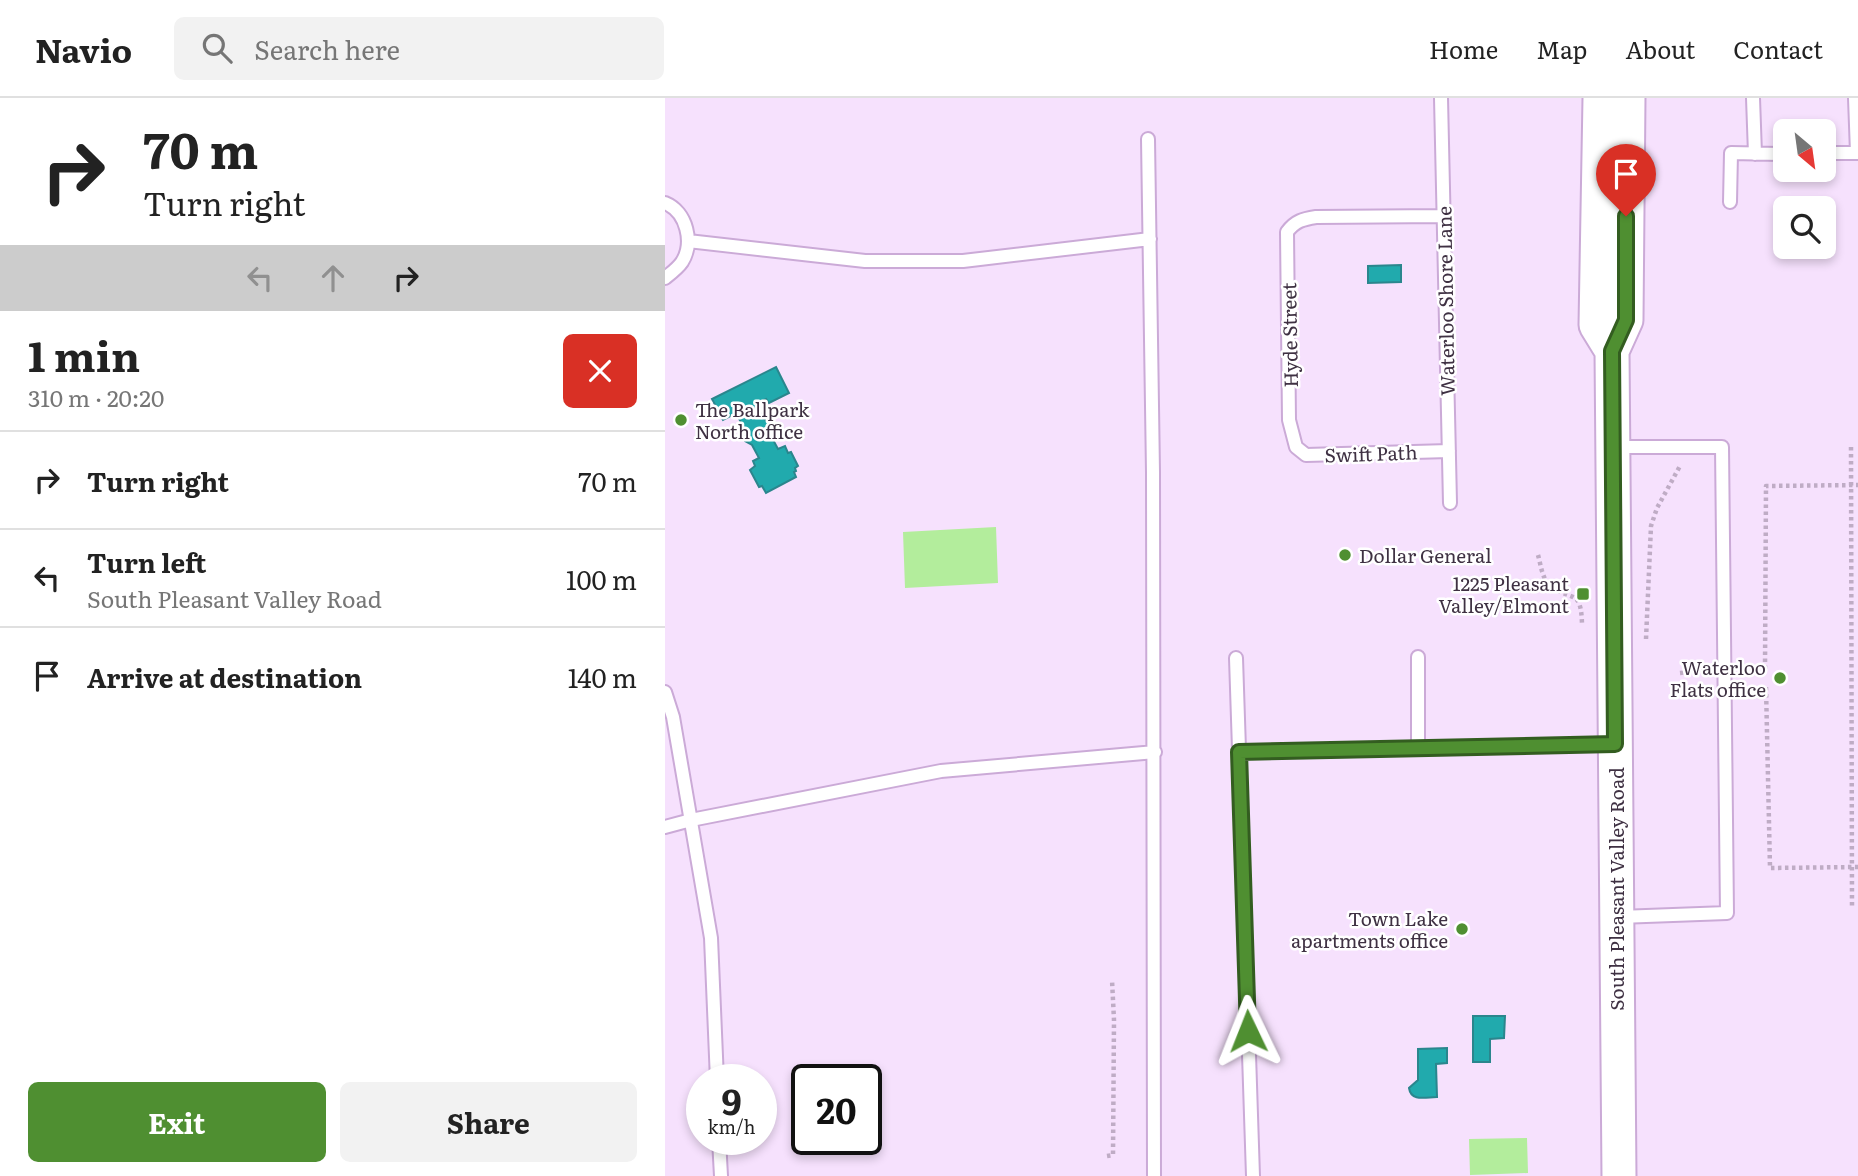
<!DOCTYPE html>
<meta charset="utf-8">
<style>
body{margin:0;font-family:Literata,serif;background:#f2f2f2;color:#222;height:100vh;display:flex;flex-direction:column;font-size:26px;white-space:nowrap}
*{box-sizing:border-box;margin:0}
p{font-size:23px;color:#767676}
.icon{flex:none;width:38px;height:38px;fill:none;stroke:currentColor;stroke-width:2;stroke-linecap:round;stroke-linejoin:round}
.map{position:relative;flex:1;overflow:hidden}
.panel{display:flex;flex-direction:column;background:#fff;width:665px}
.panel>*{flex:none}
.hud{background:#fff;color:#222;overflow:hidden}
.needle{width:46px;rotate:151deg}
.tools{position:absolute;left:1108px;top:21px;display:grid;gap:14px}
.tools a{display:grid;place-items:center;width:63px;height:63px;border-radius:10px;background:#fff;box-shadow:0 4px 10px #0003;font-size:35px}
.speed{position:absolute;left:21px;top:966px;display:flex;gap:14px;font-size:35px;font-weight:700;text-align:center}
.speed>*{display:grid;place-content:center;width:91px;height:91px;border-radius:50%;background:#fff;box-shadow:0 4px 10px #0003;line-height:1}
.speed small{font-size:18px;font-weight:400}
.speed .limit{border:4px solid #111;border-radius:10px;background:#fff;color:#111}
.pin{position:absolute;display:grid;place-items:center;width:60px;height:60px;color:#fff;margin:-72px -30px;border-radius:50% 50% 50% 0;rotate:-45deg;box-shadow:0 0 7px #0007}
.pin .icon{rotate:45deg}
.me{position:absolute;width:77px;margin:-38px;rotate:358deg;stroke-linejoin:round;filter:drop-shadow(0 0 5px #0008)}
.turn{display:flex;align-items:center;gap:24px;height:147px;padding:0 28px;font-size:32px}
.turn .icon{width:91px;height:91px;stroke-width:2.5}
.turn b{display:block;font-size:49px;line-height:60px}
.lanes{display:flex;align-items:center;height:66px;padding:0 28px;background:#0003;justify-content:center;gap:35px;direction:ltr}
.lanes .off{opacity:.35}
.round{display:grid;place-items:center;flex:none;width:74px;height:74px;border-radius:10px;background:#f2f2f2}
.overview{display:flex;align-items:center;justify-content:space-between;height:119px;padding:0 28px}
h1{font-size:42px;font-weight:700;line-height:52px}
.cta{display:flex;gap:14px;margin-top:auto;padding:14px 28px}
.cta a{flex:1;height:80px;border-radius:10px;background:#4f8f31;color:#fff;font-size:28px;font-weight:700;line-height:80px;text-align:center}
.cta a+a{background:#f2f2f2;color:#222}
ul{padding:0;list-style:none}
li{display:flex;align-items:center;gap:21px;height:98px;padding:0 28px;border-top:2px solid #e0e0e0}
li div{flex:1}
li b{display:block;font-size:26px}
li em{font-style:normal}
header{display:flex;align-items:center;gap:42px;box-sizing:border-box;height:98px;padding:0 35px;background:#fff;border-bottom:2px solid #e0e0e0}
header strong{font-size:33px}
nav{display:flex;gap:38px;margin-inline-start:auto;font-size:24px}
.search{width:490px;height:63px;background:#f2f2f2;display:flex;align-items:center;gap:18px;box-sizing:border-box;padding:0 24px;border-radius:10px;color:#767676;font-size:26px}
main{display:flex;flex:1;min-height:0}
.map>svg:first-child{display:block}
.green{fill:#b3ed9c}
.water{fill:#21aaad;stroke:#2a868d;stroke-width:2}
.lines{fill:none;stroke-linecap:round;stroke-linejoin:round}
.service-casing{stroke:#cbaad7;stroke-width:16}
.secondary-casing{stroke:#cbaad7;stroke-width:37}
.path{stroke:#bfacc5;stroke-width:4.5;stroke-dasharray:3.5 3.5;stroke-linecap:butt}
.service{stroke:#fff;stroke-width:12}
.secondary{stroke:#fff;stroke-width:33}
.route-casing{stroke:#335d20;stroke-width:18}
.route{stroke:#4f8f31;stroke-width:12}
.poi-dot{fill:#4f8f31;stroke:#fff;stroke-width:2.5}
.labels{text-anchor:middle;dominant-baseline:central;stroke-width:5;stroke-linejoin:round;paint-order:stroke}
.street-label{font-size:19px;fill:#3f3143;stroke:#fff}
.poi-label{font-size:19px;fill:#3f3143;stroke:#fff;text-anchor:end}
</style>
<header>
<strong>Navio</strong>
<div class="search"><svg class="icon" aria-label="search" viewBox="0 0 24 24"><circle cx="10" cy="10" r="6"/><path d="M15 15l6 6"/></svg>Search here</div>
<nav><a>Home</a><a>Map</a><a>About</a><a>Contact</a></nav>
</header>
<main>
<section class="panel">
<div class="hud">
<div class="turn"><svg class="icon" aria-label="right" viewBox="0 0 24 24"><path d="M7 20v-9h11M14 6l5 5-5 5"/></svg><div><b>70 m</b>Turn right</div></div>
<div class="lanes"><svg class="icon off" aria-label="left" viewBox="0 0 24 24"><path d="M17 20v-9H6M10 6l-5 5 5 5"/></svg><svg class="icon off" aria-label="ahead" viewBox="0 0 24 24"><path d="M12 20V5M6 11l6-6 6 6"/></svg><svg class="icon" aria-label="right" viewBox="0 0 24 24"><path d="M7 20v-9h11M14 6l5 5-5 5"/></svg></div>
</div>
<div class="overview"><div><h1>1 min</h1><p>310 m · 20:20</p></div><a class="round" style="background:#d93025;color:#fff"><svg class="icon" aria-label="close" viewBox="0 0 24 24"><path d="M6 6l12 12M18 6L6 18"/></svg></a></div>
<ul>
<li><svg class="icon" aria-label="right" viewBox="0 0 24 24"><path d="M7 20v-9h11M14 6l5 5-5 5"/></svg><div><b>Turn right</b></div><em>70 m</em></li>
<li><svg class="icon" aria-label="left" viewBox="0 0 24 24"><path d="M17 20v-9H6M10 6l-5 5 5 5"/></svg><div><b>Turn left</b><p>South Pleasant Valley Road</p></div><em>100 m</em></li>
<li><svg class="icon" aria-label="arrive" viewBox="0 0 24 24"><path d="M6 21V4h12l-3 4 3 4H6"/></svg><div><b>Arrive at destination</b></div><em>140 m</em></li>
</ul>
<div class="cta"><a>Exit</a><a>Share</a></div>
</section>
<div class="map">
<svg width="1193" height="1078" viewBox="0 0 1193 1078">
<rect width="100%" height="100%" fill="#f6e1fd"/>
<!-- green -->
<path class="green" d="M331,429L333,485L240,490L238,434Z
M862,1040L863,1075L805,1077L804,1041Z"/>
<!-- water -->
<path class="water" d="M736,167V184L703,185V168Z
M111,269L124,295L104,305L101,301L91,306L98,320L106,326V338L113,351L120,348L123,355L126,354L133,368L130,370L131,373L129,374L131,379L101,395L97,388L94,389L85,372L90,368L88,363L94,360L87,347L80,343L77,337L78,328L71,315L58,322L47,301Z
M808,918H840L839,940L825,941V964H808Z
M782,950V965L771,966L772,999C761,999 746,1004 744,990L753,982V951Z"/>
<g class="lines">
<defs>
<path id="service" d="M776,0L785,405
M1088,0L1090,56
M1190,0L1192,55
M483,41L488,374L489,1078
M1158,55H1193
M1065,104L1066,55L1120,56
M0,105C22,114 29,145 17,164C13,170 5,176 0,180
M778,118L651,119C638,121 630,123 622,134L624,322L631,349L641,357L784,353
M23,143L200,163H298L485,141
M950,349H1057L1062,815L954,819
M753,559V650
M571,560L588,1078
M0,594L8,619L46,840L52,982
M574,654L950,646
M0,729L26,722L276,673L490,654
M54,1041L56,1078"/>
<path id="secondary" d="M935,0L931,227L947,253
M954,1078L947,253L961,222L963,0"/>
</defs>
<!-- service casing -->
<use href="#service" class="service-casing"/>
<!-- secondary casing -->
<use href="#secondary" class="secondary-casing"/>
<!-- path -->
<path class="path" d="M1186,349L1187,811
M873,457C876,467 877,482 886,488C907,504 916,490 917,526
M981,541L986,428L992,410L1015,368
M1100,571L1101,388L1193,387
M1015,575L1042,572
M1101,589L1105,770L1193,769
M442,1058L448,1057L449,922L447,882"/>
<!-- service -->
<use href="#service" class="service"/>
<!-- secondary -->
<use href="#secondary" class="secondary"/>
</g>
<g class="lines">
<defs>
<path id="route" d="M583,933L574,654L950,646L947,253L961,222V118"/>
</defs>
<!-- route casing -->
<use href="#route" class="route-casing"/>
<!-- route -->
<use href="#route" class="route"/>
</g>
<!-- markers -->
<g class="poi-dot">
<circle cx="16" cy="322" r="7"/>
<circle cx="680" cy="457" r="7"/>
<rect x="911" y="489" width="14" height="14" rx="3.5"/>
<circle cx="1115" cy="580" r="7"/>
<circle cx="797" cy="831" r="7"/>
</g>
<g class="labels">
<!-- street labels -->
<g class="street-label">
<text transform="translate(780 203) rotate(-91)">Waterloo Shore Lane</text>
<text transform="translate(624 237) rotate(-91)">Hyde Street</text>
<text transform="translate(706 355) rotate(-2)">Swift Path</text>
<text transform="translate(951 791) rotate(-90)">South Pleasant Valley Road</text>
</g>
<!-- poi labels -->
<g class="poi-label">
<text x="30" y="311" text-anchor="start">The Ballpark<tspan x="30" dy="22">North office</tspan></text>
<text x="694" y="457" text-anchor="start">Dollar General</text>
<text x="904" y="485">1225 Pleasant<tspan x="904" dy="22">Valley/Elmont</tspan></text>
<text x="1101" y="569">Waterloo<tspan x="1101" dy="22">Flats office</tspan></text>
<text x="783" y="820">Town Lake<tspan x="783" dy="22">apartments office</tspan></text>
</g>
</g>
</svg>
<div class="tools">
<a><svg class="needle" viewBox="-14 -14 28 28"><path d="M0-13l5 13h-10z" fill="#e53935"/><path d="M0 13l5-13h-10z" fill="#767676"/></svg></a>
<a><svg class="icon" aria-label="search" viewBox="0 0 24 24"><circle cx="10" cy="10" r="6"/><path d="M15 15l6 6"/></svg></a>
</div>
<div class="speed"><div>9<small>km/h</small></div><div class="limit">20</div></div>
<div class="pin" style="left:961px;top:118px;background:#d93025"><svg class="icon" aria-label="arrive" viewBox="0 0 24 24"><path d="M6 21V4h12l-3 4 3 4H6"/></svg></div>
<svg class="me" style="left:583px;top:933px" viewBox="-20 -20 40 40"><path d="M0-17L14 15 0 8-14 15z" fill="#4f8f31" stroke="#fff" stroke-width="4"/></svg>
</div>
</main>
